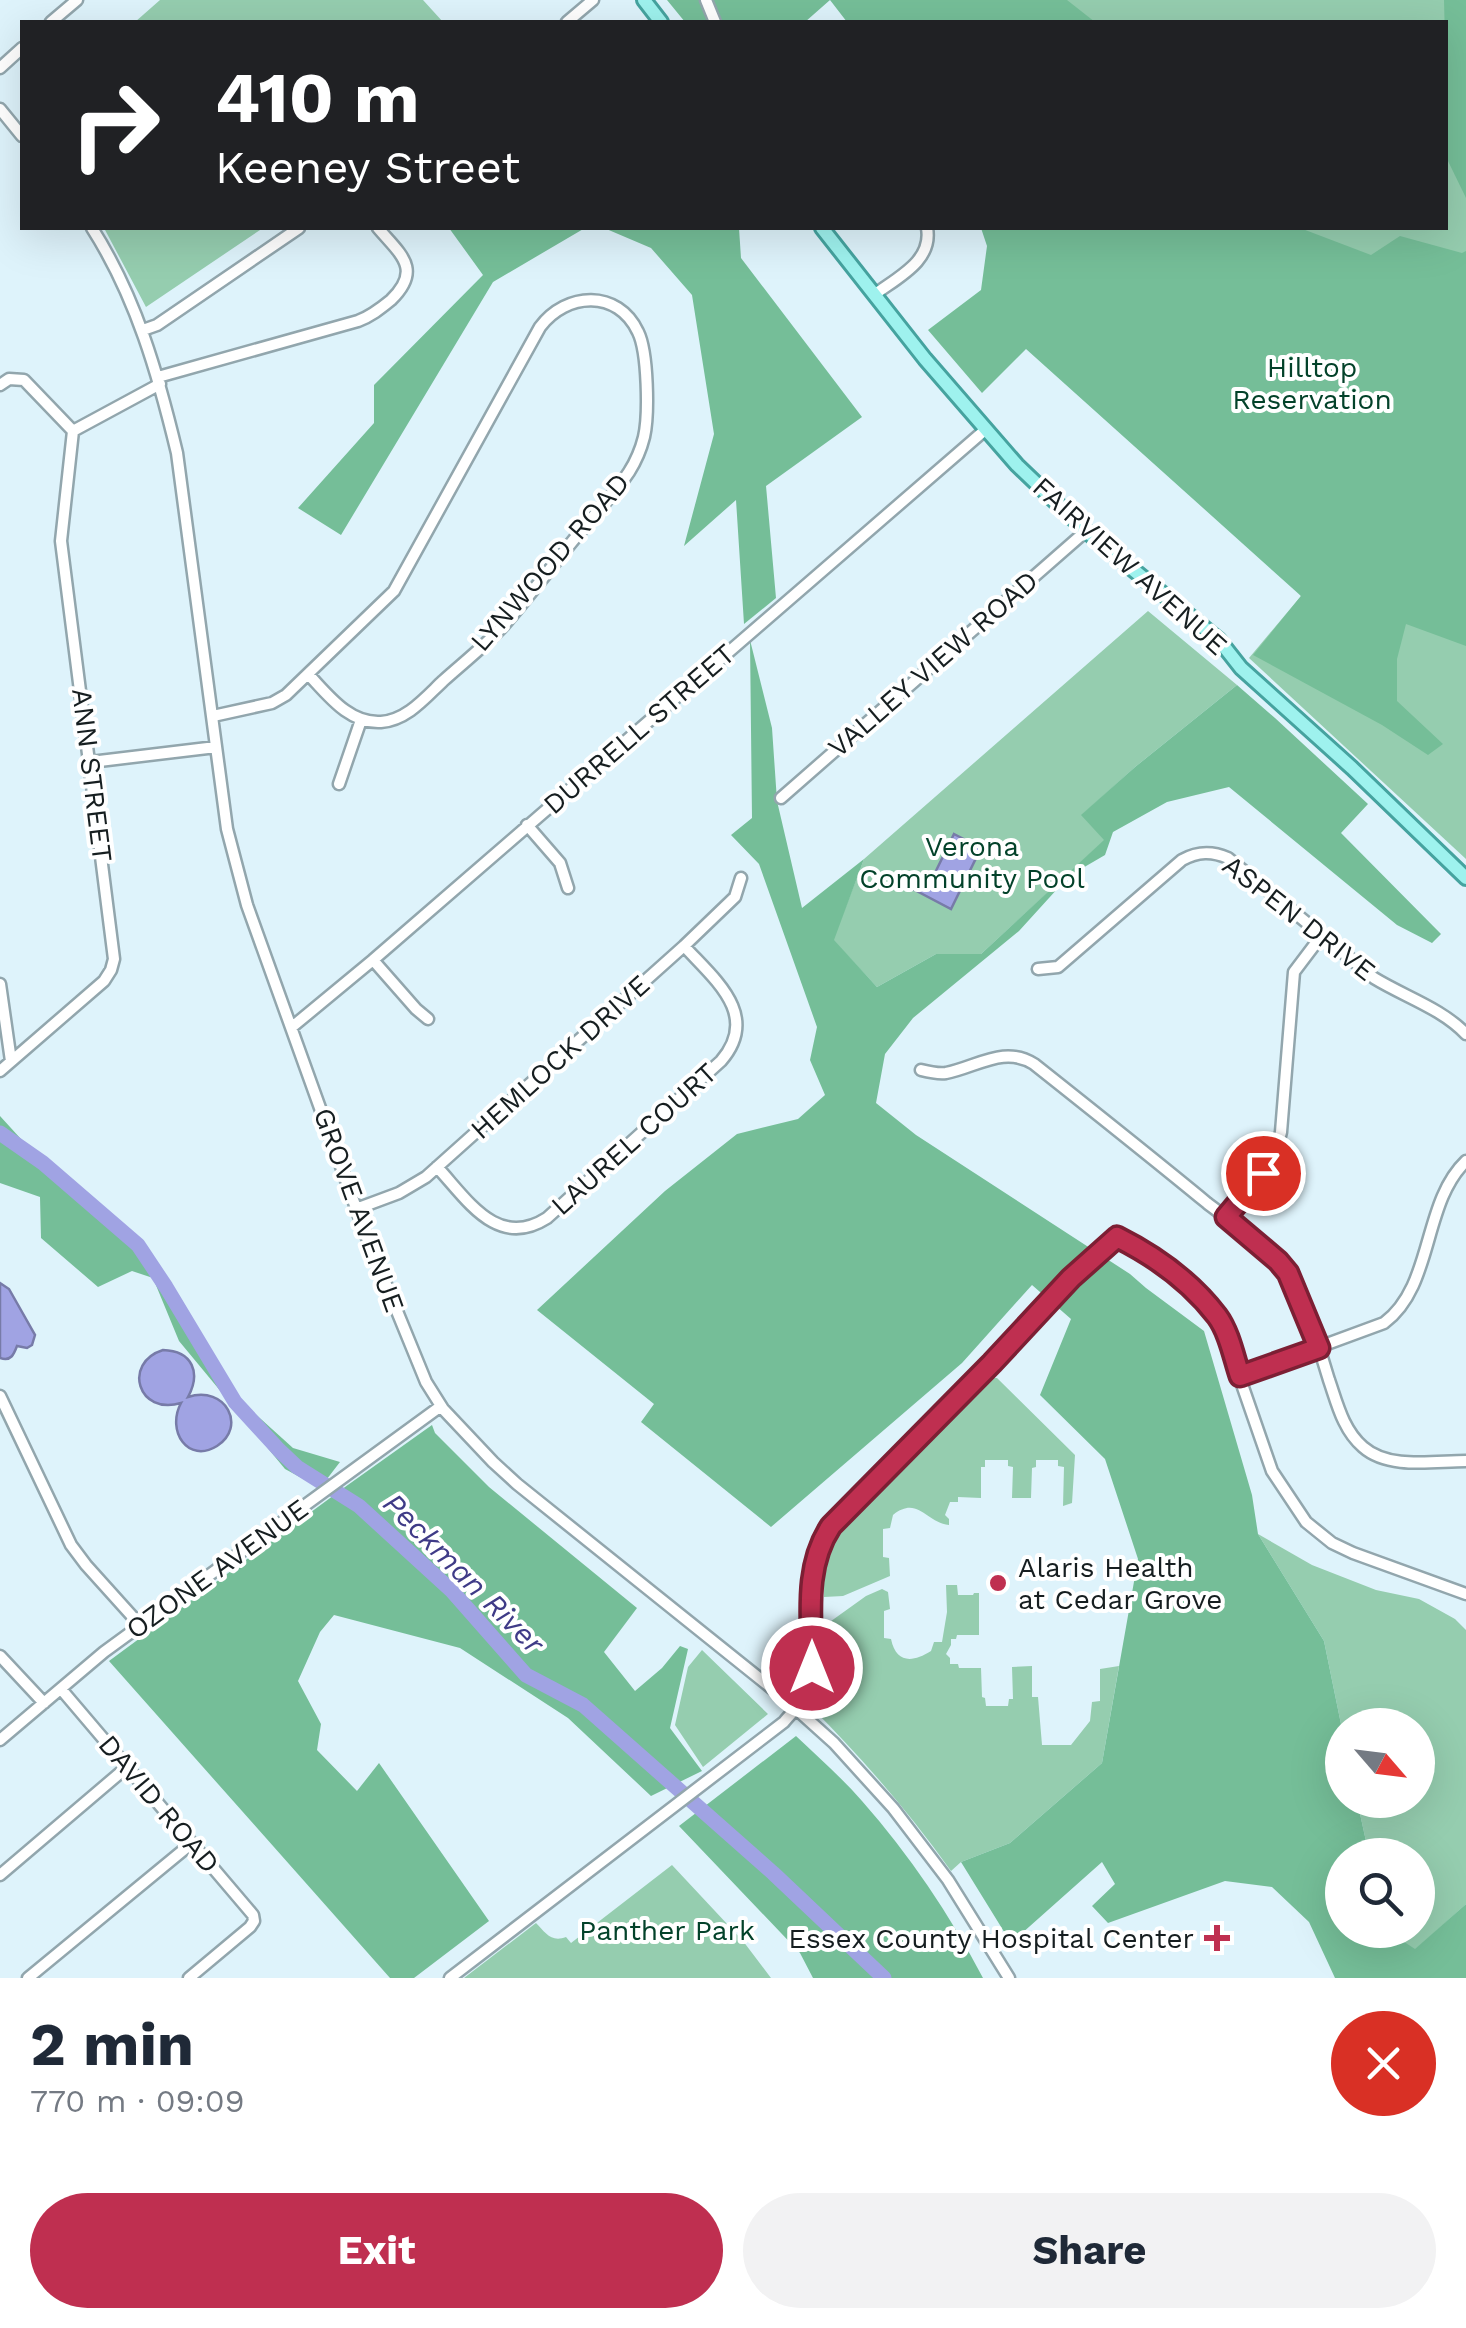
<!DOCTYPE html>
<meta charset="utf-8">
<style>
body{margin:0;font-family:"Work Sans",sans-serif;background:#f2f2f3;color:#1f2937;height:100vh;display:flex;flex-direction:column;font-size:38px;white-space:nowrap}
*{box-sizing:border-box;margin:0}
p{font-size:32px;color:#747a83}
.icon{flex:none;width:55px;height:55px;fill:none;stroke:currentColor;stroke-width:2;stroke-linecap:round;stroke-linejoin:round}
.map{position:relative;height:1978px;overflow:hidden}
.side{display:flex;flex-direction:column;background:#fff;flex:1}
.side>*{flex:none}
.hud{position:absolute;left:20px;top:20px;width:1428px;height:210px;border-radius:0px;box-shadow:0 10px 40px #0002;background:#202124;color:#fff;overflow:hidden}
.needle{width:65px;rotate:118deg}
.controls{position:absolute;left:1325px;top:1708px;display:grid;gap:20px}
.controls a{display:grid;place-items:center;width:110px;height:110px;border-radius:50%;background:#fff;box-shadow:0 10px 40px #0002;font-size:50px}
.pin{position:absolute;display:grid;place-items:center;width:85px;height:85px;color:#fff;margin:-42px;border:5px solid #fff;border-radius:50%;box-shadow:0 2px 10px #0007}
.me{position:absolute;width:110px;margin:-55px;rotate:0deg;stroke-linejoin:round;filter:drop-shadow(0 0 8px #0008)}
.turn{display:flex;align-items:center;gap:35px;height:210px;padding:0 30px;font-size:45px}
.turn .icon{width:130px;height:130px;stroke-width:2.5}
.turn b{display:block;font-size:70px;line-height:85px}
.round{display:grid;place-items:center;flex:none;width:105px;height:105px;border-radius:52px;background:#f2f2f3}
.summary{display:flex;align-items:center;justify-content:space-between;height:170px;padding:0 30px}
h1{font-size:60px;font-weight:700;line-height:75px}
.primary-button{display:flex;gap:20px;margin-top:auto;padding:20px 30px}
.primary-button a{flex:1;height:115px;border-radius:60px;background:#bf2f50;color:#fff;font-size:40px;font-weight:700;line-height:115px;text-align:center}
.primary-button a+a{background:#f2f2f3;color:#1f2937}
.map>svg:first-child{display:block}
.green{fill:#95cdaf}
.forest{fill:#75be98}
.water{fill:#a0a3e3;stroke:#777ba8;stroke-width:2.5}
.lines{fill:none;stroke-linecap:round;stroke-linejoin:round}
.river{stroke:#a0a3e3;stroke-width:15}
.minor-casing{stroke:#92a6ad;stroke-width:15}
.major-casing{stroke:#45a39f;stroke-width:18}
.minor{stroke:#fff;stroke-width:10}
.major{stroke:#9ef2ee;stroke-width:12}
.route-casing{stroke:#7c1f34;stroke-width:25}
.route{stroke:#bf2f50;stroke-width:18}
.poi-dot{fill:#bf2f50;stroke:#fff;stroke-width:4}
.labels{text-anchor:middle;dominant-baseline:central;stroke-width:8;stroke-linejoin:round;paint-order:stroke}
.park-label{font-size:28px;fill:#03422a;stroke:#fff}
.street-label{font-size:28px;fill:#161e20;stroke:#fff}
.poi-label{font-size:28px;fill:#161e20;stroke:#fff;text-anchor:start}
.water-label{font-size:30px;font-style:italic;fill:#3f3b87;stroke:#fff}
</style>
<div class="map">
<svg width="1466" height="1978" viewBox="0 0 1466 1978">
<rect width="100%" height="100%" fill="#def3fb"/>
<!-- green -->
<path class="green" d="M160,0H423L443,22H135Z
M921,0H1466V859L1249,658L1301,596L1035,228H1445V22H933Z
M104,228H263L146,307Z
M1148,611L1237,685L1135,767L1082,815L1105,840L981,954H936L877,987L833,940L864,859Z
M990,1378H997L1075,1455L1072,1503L1063,1506L1064,1467L1058,1466V1460H1036V1467L1032,1468L1031,1498H1012L1013,1467L1008,1466V1460H985V1467H981V1498L958,1497V1502H950L945,1515L949,1519V1525C926,1523 918,1495 893,1515L890,1528L883,1529V1557L889,1558L890,1576L843,1596L824,1597C824,1569 823,1550 838,1526Z
M1258,1534L1312,1565L1376,1590L1419,1599L1455,1619L1466,1630V1904L1415,1950L1386,1930H1418V1855H1369L1357,1800H1418V1725H1342V1729L1324,1641Z
M946,1585H957L958,1595H973L974,1593H979V1635H957L956,1639H951V1645L946,1654L950,1658V1664H958L959,1668H981L982,1697L985,1698L986,1706H1008L1009,1699H1013L1012,1667L1032,1666V1697H1038L1042,1745H1071L1090,1721L1092,1702L1100,1701V1669L1119,1666L1102,1763L1010,1843L961,1862L951,1871C909,1812 862,1758 811,1707L817,1683L818,1647L820,1629L866,1596L882,1589L888,1592L890,1609L884,1611V1638L891,1639C896,1663 912,1663 931,1651L934,1642H942L947,1612Z
M702,1650L768,1714L703,1767L675,1725L688,1667Z
M672,1865L743,1941L771,1978H464L536,1923C545,1932 551,1943 566,1937L571,1943Z"/>
<!-- forest -->
<path class="forest" d="M667,0H1067L1095,22H847L830,0L805,22H685Z
M1444,0H1466V198L1448,161Z
M449,228H585L493,282L341,535L298,508L374,423V385L483,275Z
M604,228H739L741,258L862,417L766,486L776,598L744,624L736,500L684,546L714,434L692,295L651,248Z
M981,228H1300L1371,255L1400,236L1462,253L1466,251V646L1406,624L1397,659V701L1443,744L1428,755L1382,725L1253,655L1301,596L1026,349L982,393L928,330L981,290L987,246Z
M750,640L772,728L777,801L802,908L864,859L834,940L877,987L936,954H981L1104,840L1081,815L1135,767L1237,685L1275,718L1368,804L1341,833L1441,934L1432,943L1397,925L1229,787L1167,802L1113,832L1105,855L1069,876L1019,931L913,1018L885,1054L876,1103L916,1135L1130,1274L1146,1288L1204,1331L1252,1495L1258,1534L1324,1641L1342,1729V1800H1357L1369,1855H1342V1930H1386L1415,1949L1466,1904V1978H1335L1309,1922L1272,1887L1225,1881L1108,1923L1092,1906L1115,1884L1102,1862L1011,1943L961,1862L1010,1843L1102,1763L1138,1559L1105,1459L1040,1395L1071,1319L1032,1285L962,1363L771,1527L641,1422L654,1404L537,1310L665,1191L737,1134L798,1119L825,1095L810,1060L817,1027L759,864L731,835L752,818Z
M0,1116L31,1150L147,1246L180,1297L242,1402L293,1448L340,1462L320,1488L285,1469L179,1341L153,1278L132,1271L98,1287L41,1238L40,1197L0,1183Z
M432,1425L435,1433L489,1487L637,1608L604,1652L635,1691L662,1668L680,1646L688,1649L670,1728L702,1771L651,1796L568,1718L460,1648L334,1615L320,1632L298,1681L321,1724L317,1750L357,1791L379,1763L489,1921L414,1978H390L109,1661L345,1487Z
M796,1736C818,1757 842,1778 862,1801C909,1854 950,1915 983,1978H813L800,1953L679,1826Z"/>
<!-- water -->
<path class="water" d="M954,834L981,848L951,909L911,888L918,873L932,879Z
M0,1283L9,1289L35,1335L32,1345L27,1348L17,1346C14,1354 11,1362 0,1358Z
M163,1350C193,1351 201,1373 188,1397C226,1385 247,1427 217,1446C188,1464 166,1431 181,1403C138,1416 122,1363 163,1350Z"/>
<g class="lines">
<!-- river -->
<path class="river" d="M0,1133L43,1163L138,1245L166,1287L235,1402L279,1450L297,1467L359,1506L452,1591L526,1675L583,1705L773,1873L884,1978"/>
<defs>
<path id="minor" d="M706,0L715,22
M51,22L77,0
M567,22L593,0
M0,68L22,48
M0,109L22,136
M92,228C136,297 158,374 177,453L227,829L247,905L365,1233L426,1382L443,1409L493,1462L517,1484L784,1698L834,1743L893,1808L948,1880L1009,1978
M874,295C898,277 933,261 927,228
M143,330L157,325L299,228
M158,377L358,321C371,316 380,309 391,300C423,269 400,254 378,228
M0,385L9,379L24,380L73,431
M73,431L160,384
M213,716L272,703L286,695L394,591L540,327C566,292 618,289 638,332C648,352 649,415 644,437C641,449 636,461 629,472C615,493 597,511 581,531C555,562 531,594 504,625C486,645 463,663 443,681C425,698 407,720 381,722C349,724 328,695 308,674
M91,762L216,747
M339,784L361,720
M781,798L1086,531
M527,825L560,863L568,888
M373,960L416,1009L428,1019
M1038,969L1058,967L1182,860C1198,851 1212,851 1228,858L1374,978C1405,997 1441,1008 1466,1034
M0,984L11,1061
M292,1027L373,960L985,430
M921,1070C929,1072 938,1074 946,1073C977,1067 1004,1045 1034,1064C1092,1110 1150,1156 1207,1203C1229,1220 1273,1251 1288,1273C1306,1300 1319,1348 1329,1380C1337,1403 1343,1430 1363,1447C1389,1470 1434,1461 1466,1461
M0,1071L104,981L111,970L114,959L61,541L73,431
M437,1167C467,1199 497,1250 547,1218L721,1061C761,1015 714,979 684,946
M356,1209L399,1193L426,1177L684,946L735,897L741,878
M1225,1217C1248,1191 1274,1167 1281,1132L1294,972L1322,935
M1240,1376L1384,1323C1434,1286 1422,1203 1466,1161
M0,1396L71,1545L86,1565L140,1625
M0,1656L44,1703
M61,1689L253,1915L254,1921L250,1927L189,1978
M0,1740L104,1652L441,1406
M0,1875L127,1767
M28,1978L192,1843
M450,1978L784,1722C792,1712 803,1703 808,1691C814,1679 812,1666 812,1653C812,1605 804,1557 838,1518L991,1363L1071,1278L1117,1237L1150,1254L1179,1277L1219,1318L1272,1471L1306,1522L1332,1543L1353,1553L1466,1594"/>
<path id="major" d="M644,0L661,22
M822,228L925,359L1017,465L1086,531L1219,640L1241,668L1352,768L1466,878"/>
</defs>
<!-- minor casing -->
<use href="#minor" class="minor-casing"/>
<!-- major casing -->
<use href="#major" class="major-casing"/>
<!-- minor -->
<use href="#minor" class="minor"/>
<!-- major -->
<use href="#major" class="major"/>
</g>
<g class="lines">
<defs>
<path id="route" d="M812,1668C812,1620 803,1568 831,1526L992,1363L1071,1278L1117,1237C1155,1256 1191,1282 1217,1316C1229,1332 1234,1358 1240,1376L1319,1348L1288,1273L1278,1261L1226,1217L1263,1173"/>
</defs>
<!-- route casing -->
<use href="#route" class="route-casing"/>
<!-- route -->
<use href="#route" class="route"/>
</g>
<!-- markers -->
<g class="poi-dot">
<circle cx="998" cy="1583" r="10"/>
<path d="M1212 1923h10v10h10v10h-10v10h-10v-10h-10v-10h10z"/>
</g>
<g class="labels">
<!-- park labels -->
<g class="park-label">
<text x="1312" y="367">Hilltop<tspan x="1312" dy="32">Reservation</tspan></text>
<text x="972" y="846">Verona<tspan x="972" dy="32">Community Pool</tspan></text>
<text x="667" y="1930">Panther Park</text>
</g>
<!-- street labels -->
<g class="street-label">
<text transform="translate(550 562) rotate(-49)">LYNWOOD ROAD</text>
<text transform="translate(1130 566) rotate(42)">FAIRVIEW AVENUE</text>
<text transform="translate(933 664) rotate(-41)">VALLEY VIEW ROAD</text>
<text transform="translate(639 729) rotate(-41)">DURRELL STREET</text>
<text transform="translate(92 775) rotate(83)">ANN STREET</text>
<text transform="translate(1299 918) rotate(38)">ASPEN DRIVE</text>
<text transform="translate(560 1057) rotate(-42)">HEMLOCK DRIVE</text>
<text transform="translate(634 1139) rotate(-42)">LAUREL COURT</text>
<text transform="translate(359 1210) rotate(70)">GROVE AVENUE</text>
<text transform="translate(217 1569) rotate(-36)">OZONE AVENUE</text>
<text transform="translate(159 1804) rotate(50)">DAVID ROAD</text>
</g>
<!-- poi labels -->
<g class="poi-label">
<text x="1018" y="1567">Alaris Health<tspan x="1018" dy="32">at Cedar Grove</tspan></text>
<text x="1194" y="1938" text-anchor="end">Essex County Hospital Center</text>
</g>
<!-- water labels -->
<g class="water-label">
<text transform="translate(464 1573) rotate(45)">Peckman River</text>
</g>
</g>
</svg>
<div class="controls">
<a><svg class="needle" viewBox="-14 -14 28 28"><path d="M0-13l5 13h-10z" fill="#e53935"/><path d="M0 13l5-13h-10z" fill="#747a83"/></svg></a>
<a><svg class="icon" aria-label="search" viewBox="0 0 24 24"><circle cx="10" cy="10" r="6"/><path d="M15 15l6 6"/></svg></a>
</div>
<div class="pin" style="left:1263px;top:1173px;background:#d93025"><svg class="icon" aria-label="arrive" viewBox="0 0 24 24"><path d="M6 21V4h12l-3 4 3 4H6"/></svg></div>
<svg class="me" style="left:812px;top:1668px" viewBox="-20 -20 40 40"><circle r="17" fill="#bf2f50" stroke="#fff" stroke-width="3"/><path d="M0-11L8 9 0 5-8 9z" fill="#fff"/></svg>
<div class="hud">
<div class="turn"><svg class="icon" aria-label="right" viewBox="0 0 24 24"><path d="M7 20v-9h11M14 6l5 5-5 5"/></svg><div><b>410 m</b>Keeney Street</div></div>
</div>
</div>
<section class="side">
<div class="summary"><div><h1>2 min</h1><p>770 m · 09:09</p></div><a class="round" style="background:#d93025;color:#fff"><svg class="icon" aria-label="close" viewBox="0 0 24 24"><path d="M6 6l12 12M18 6L6 18"/></svg></a></div>
<div class="primary-button"><a>Exit</a><a>Share</a></div>
</section>
